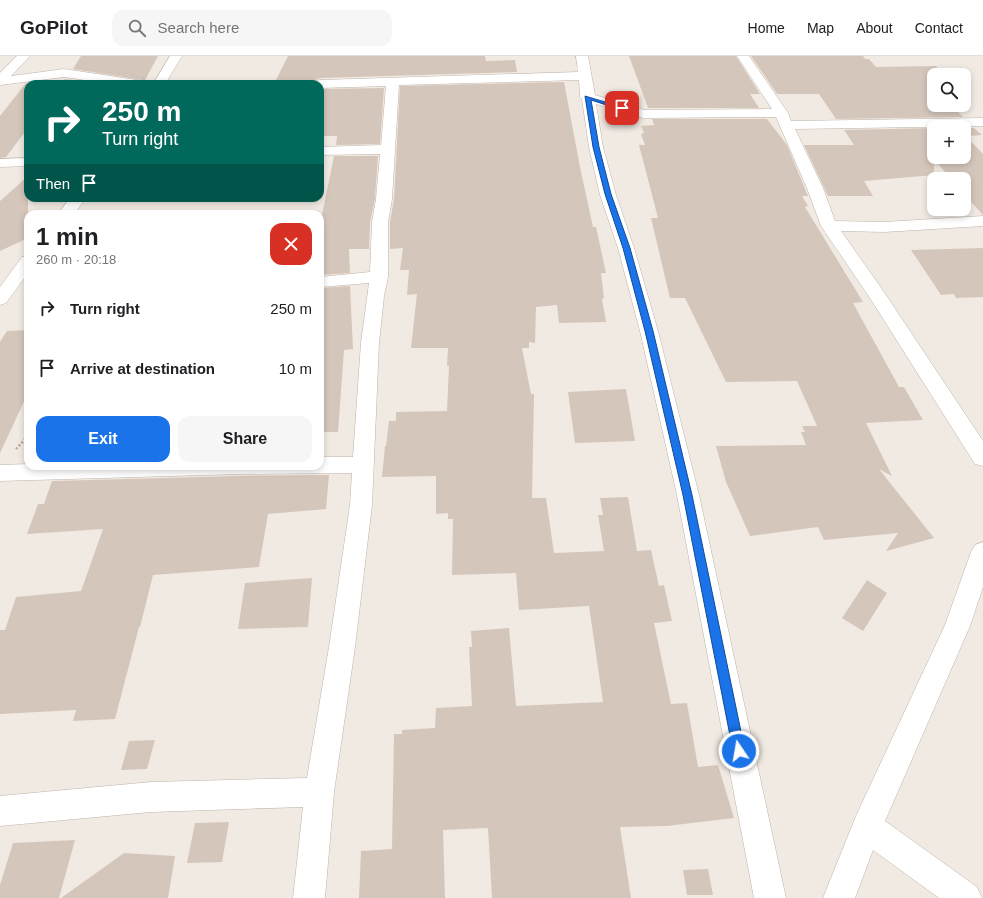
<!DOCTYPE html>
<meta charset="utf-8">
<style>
body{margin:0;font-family:Arial,sans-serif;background:#f6f6f6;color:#202124;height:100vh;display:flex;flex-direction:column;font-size:15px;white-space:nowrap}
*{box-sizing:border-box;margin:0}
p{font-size:13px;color:#757577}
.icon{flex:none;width:22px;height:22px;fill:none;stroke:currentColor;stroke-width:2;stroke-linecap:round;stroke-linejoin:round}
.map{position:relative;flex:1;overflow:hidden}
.sheet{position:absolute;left:24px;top:154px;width:300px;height:260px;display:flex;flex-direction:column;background:#fff;border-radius:12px;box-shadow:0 2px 6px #0003}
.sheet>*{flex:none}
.top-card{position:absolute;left:24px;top:24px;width:300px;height:122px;border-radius:12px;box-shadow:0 2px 6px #0003;background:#00695c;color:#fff;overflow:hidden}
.tools{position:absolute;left:927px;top:12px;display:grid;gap:8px}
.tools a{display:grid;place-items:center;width:44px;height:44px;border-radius:8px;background:#fff;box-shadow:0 2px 6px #0003;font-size:20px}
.pin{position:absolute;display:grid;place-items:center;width:34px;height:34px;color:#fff;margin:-17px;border-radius:8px;box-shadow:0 2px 6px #0006}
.me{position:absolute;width:44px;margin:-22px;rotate:348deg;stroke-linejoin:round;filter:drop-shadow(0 0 3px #0008)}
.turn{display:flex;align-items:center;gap:14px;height:84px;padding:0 12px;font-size:18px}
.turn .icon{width:52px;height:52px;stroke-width:2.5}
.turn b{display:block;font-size:28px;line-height:34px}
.then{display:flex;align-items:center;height:38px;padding:0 12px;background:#0003;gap:8px;font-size:15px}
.round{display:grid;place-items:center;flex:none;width:42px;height:42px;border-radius:12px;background:#f6f6f6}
.head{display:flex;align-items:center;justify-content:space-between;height:68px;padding:0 12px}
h1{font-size:24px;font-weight:600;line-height:30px}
.action{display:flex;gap:8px;margin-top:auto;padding:8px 12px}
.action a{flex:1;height:46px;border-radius:12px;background:#1a73e8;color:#fff;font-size:16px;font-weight:600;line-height:46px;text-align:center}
.action a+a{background:#f6f6f6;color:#202124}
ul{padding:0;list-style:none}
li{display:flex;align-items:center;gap:12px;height:60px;padding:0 12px}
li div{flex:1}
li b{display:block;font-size:15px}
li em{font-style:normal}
header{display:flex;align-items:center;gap:24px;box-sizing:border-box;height:56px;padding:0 20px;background:#fff;border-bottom:1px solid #e0e0e0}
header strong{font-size:19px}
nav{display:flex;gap:22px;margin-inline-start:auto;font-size:14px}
.search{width:280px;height:36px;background:#f6f6f6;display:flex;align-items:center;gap:10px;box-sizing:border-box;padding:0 14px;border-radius:12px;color:#757577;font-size:15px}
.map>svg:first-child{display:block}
.building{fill:#d5c6bb}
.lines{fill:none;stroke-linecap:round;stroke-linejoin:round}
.street-casing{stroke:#beb3a9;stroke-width:1}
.path{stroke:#bda997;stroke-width:2.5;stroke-dasharray:2 2;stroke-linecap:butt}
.street{fill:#fff;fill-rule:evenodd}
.route{fill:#1a73e8;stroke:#114b97}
</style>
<header>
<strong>GoPilot</strong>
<div class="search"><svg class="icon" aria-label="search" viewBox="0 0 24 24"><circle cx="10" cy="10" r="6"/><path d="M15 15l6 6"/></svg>Search here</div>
<nav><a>Home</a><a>Map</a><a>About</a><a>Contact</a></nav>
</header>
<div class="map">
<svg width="983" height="842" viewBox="0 0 983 842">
<rect width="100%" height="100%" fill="#f1eae3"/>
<!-- building -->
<path class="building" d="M81,0H158L144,26L142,24L137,23L73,13Z
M288,0H485L486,5L515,4L517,16L320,22L315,24L313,28H274Z
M629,0H736L760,38H750L759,52H648Z
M751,0H863L865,3H869L876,11L936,10L944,19H934V49H951L963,61L836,63L819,38H777Z
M65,23L102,28H62Z
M564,26L580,111L593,171H596L606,217H601L604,242L602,243L606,266L559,267L557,249L536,251L535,287L529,286V292H522L531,338H534L532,442H546L554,497L604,495L598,459H603L600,442L628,441L637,495L651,494L659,530L664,529L672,565L654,567L671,648L687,647L698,711L718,709L734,762L667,770L620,771L631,842H492L488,772L443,774L445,842H359L361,795L392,793L394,678H402V674L435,672L436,652L472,650L469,591H472L471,575L509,572L516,650L603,646L589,550L519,554L516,517L452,519L453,463H448V457L436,458V420L382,421L385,390H386L389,365H396V356L447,355L449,310H447L448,292H411L417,238L407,239L409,214H400L403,192L390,193V166L394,143L400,30Z
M26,27H28V72L6,101L0,102V60Z
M384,32L380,88L336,89L337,80H320V33Z
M652,63H767L787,89L808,140H802L808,150L805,151L863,246L853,247L899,331H904L923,364L866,367L892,420L879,413L934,482L886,495L898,477L824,484L818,471L750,480L726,426L716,390L806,389L801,376H805L802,370H817L797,325L726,326L685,242H670L651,162H658L639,89H645L641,78L644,77L641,70L654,69Z
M934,72V101H964V72H974L982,79L966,80L983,98V159L964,138V123H951L934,103V119L864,125L873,140H828L804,89H854L844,74Z
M334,100H378L375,143L370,166L369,193H349L350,217L320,219V169Z
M28,120V182L0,195V145Z
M983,192V241L956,242L954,238L941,239L911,194Z
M350,230L353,293L344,294L338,376H320V232Z
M28,274V337L0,397V286L7,275Z
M626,333L635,385L575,387L568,336Z
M329,419L326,453L268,458L259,511L153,519L140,571H139L115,663L73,665L76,654L0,658V574H5L16,541L81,535L103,473L27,478L38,448H44L52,425L240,420Z
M312,522L308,571L238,573L245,527Z
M867,524L887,537L863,575L842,562Z
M155,684L147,713L121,714L129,685Z
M229,766L222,806L187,807L195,767Z
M75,784L59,842H0V829L13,787Z
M124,797L175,800L168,842H61Z
M708,813L713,839H687L683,814Z"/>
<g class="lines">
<defs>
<path id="street" d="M17,0H30L11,20L64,13L137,24L142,25L143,28H112L64,21L0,29V17Z
M170,0H182L165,28H153Z
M576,0H588L595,39L644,54L772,53L737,0H749L788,57L791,65L983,62V70L795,73L823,132L835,165L884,166L983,160V170L884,176L841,175L884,236L983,385V410L975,408L870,242L821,170L807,132L776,61L643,62L596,48L603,91L616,139L634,192L658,275L699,439L786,842H754L677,439L640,275L618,192L600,139L589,91L582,43L580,41L579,24L399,29L392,143L388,166V221L384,240L379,287L372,449L355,591L334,736L325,842H293L303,751L151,756L0,770V740L151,726L307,722L329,591L350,449L352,417L240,418L0,425V409L28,408V410H320V401H353L361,287L369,227L320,231V221L370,216L372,166L376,143L380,98L320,99V91L381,89L386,30L320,32V28H314L315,25L320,24L578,16Z
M28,102V110L0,111V103Z
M70,142H86L74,158H58Z
M28,200V217L6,247L0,249V231L22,201Z
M983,486V531L970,570L885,765L977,831L982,842H939L873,794L855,842H823L856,760L945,569L971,496L975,489Z"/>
</defs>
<!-- street casing -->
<use href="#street" class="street-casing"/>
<!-- path -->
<path class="path" d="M16,393L28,380"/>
<!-- street -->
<use href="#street" class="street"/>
</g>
<!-- route -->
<path class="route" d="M585,40L625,52L622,54L591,44L599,91L611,138L630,192L653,275L692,439L745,695L743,699L739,701L735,699L733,695L683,439L645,275L623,192L605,138L593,91Z"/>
</svg>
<div class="tools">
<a><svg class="icon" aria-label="search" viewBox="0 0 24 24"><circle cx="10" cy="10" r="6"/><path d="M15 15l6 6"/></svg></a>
<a>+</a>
<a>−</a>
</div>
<div class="pin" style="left:622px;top:52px;background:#d93025"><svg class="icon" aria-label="arrive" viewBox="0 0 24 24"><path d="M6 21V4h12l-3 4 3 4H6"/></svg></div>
<svg class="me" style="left:739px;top:695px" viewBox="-20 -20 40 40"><circle r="17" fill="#1a73e8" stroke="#fff" stroke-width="3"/><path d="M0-11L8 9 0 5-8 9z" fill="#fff"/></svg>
<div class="top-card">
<div class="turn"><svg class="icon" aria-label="right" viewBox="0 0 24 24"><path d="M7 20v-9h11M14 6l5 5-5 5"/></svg><div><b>250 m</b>Turn right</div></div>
<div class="then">Then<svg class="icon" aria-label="arrive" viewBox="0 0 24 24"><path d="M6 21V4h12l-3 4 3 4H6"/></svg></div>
</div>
<section class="sheet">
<div class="head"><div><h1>1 min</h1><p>260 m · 20:18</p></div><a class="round" style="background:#d93025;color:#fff"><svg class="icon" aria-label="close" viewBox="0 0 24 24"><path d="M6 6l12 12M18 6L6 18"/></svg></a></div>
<ul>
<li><svg class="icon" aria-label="right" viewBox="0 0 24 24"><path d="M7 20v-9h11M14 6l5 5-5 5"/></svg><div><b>Turn right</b></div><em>250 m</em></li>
<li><svg class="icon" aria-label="arrive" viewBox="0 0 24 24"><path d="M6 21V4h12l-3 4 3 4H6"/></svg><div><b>Arrive at destination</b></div><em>10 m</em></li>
</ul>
<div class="action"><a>Exit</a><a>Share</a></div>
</section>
</div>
